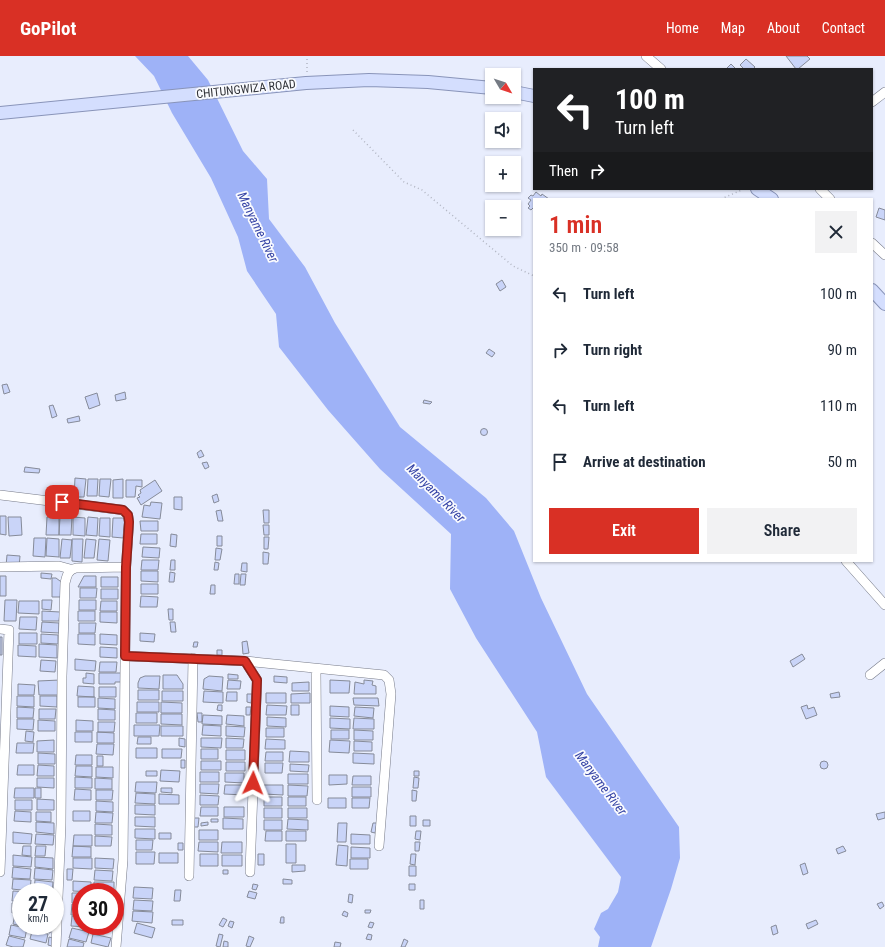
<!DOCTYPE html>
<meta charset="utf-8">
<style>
body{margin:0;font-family:"Roboto Condensed",sans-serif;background:#f2f2f3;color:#1f2937;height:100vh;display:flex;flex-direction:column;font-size:15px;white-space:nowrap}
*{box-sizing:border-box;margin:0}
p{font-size:13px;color:#747a83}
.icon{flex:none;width:22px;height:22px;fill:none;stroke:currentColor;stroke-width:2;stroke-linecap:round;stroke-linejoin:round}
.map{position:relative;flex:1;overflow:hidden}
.panel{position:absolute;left:533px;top:142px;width:340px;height:364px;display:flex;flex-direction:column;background:#fff;border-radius:0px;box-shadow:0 1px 3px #0004}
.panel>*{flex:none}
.top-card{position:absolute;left:533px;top:12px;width:340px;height:122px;border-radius:0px;box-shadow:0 1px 3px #0004;background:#202124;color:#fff;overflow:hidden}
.needle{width:26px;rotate:129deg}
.controls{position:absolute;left:485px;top:12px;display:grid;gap:8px}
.controls a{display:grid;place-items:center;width:36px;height:36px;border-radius:0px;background:#fff;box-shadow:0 1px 3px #0004;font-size:20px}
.speed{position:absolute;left:12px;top:827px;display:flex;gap:8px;font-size:20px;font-weight:700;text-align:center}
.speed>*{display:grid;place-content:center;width:52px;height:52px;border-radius:50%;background:#fff;box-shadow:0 1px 3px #0004;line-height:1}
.speed small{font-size:10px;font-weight:400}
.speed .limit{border:6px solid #d22;background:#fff;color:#111}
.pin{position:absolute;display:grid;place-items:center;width:34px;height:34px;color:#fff;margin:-17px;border-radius:8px;box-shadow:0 2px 6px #0006}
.me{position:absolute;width:44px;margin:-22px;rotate:2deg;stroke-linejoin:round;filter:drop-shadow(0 0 3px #0008)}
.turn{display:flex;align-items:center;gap:14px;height:84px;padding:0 16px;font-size:18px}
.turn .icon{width:52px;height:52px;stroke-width:2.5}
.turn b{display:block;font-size:28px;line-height:34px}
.then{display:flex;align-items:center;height:38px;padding:0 16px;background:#0003;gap:8px;font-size:15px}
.round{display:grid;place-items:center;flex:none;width:42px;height:42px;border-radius:0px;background:#f2f2f3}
.summary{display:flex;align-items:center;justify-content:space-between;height:68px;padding:0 16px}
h1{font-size:24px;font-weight:600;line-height:30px;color:#d93025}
.cta{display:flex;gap:8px;margin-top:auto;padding:8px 16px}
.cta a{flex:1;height:46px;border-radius:0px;background:#d93025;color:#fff;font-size:16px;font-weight:600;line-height:46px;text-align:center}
.cta a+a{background:#f2f2f3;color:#1f2937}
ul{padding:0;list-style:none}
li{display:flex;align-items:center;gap:12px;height:56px;padding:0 16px}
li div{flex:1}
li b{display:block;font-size:15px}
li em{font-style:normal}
header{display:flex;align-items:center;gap:24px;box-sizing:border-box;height:56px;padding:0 20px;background:#d93025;color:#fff}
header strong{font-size:19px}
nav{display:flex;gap:22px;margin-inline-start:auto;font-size:14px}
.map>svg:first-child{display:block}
.water{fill:#9eb2f7}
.building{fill:#c9d4f8;stroke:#868b99}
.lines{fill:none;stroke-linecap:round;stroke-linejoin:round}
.minor-casing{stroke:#777b89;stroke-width:10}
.major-casing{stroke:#8994b9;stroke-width:14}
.path{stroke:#b1b5c2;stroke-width:1.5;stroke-dasharray:1 3;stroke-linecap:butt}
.minor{stroke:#fff;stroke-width:9}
.major{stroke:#d4defe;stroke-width:12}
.route-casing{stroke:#8d1f18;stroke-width:10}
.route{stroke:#d93025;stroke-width:7}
.labels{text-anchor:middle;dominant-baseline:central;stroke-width:3.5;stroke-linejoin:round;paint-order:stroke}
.street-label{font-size:12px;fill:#32343a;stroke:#fafbfe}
.water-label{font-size:13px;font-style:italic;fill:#3644a6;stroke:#fafbfe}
</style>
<header>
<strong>GoPilot</strong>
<nav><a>Home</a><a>Map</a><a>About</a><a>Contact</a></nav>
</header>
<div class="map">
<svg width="885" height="891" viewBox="0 0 885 891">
<rect width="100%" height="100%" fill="#e8edfd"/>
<!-- water -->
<path class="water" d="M135,0H188L208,24L243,95L267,123L269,163L305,211L335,267L400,371L486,442L514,475L541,542L587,638L679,771L680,802L671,833L651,891H598L600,881L594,873L601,857L608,853L618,836L621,821L546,721L537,676L476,582L450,533L451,478L380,413L328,354L279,291L276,258L247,215L238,181L211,122L172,57L154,20Z"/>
<!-- building -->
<path class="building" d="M786,0H807L810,3L798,13H796Z
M746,3L755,11L753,13H744L740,9Z
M731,8L736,13H726Z
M536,136L541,140L542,138L549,143H534V153L533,152L531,154L528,152L530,150L528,148L531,144L528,142L531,139L533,140Z
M879,152L885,154V164L876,161Z
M502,224L506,231L500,235L496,228Z
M489,293L495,297L492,301L486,297Z
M7,328L10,336L4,338L2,329Z
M125,336L126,343L116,345L115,339Z
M97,337L100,349L89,353L85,341Z
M424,344L432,346L430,348L423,347Z
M53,349L57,360L52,362L49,350Z
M79,360L80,365L68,367L67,363Z
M480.5 376a3.5 3.5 0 1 1 7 0a3.5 3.5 0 1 1-7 0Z
M201,394L204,400L199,402L197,397Z
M207,406L209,411L205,413L202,407Z
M25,411L40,413L39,417L24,416Z
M75,422L86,423L84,441H74Z
M88,423H98L97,440H87Z
M100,423H111L109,441L99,440Z
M123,423V442H113V424Z
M126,424H142V431L136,430L135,441H126Z
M155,424L162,435L141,449L137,442L140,441L138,439L141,437L140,434Z
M217,438L219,445L214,447L212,440Z
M174,441H182V454L174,453Z
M151,446L162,447L160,463L142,461L144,449L150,450Z
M221,454L223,465H218L216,455Z
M263,454H269V467H264Z
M0,460H6V479L0,478Z
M8,461H21L22,479L9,480Z
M47,461H59V479H46Z
M60,461H72L71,479H59Z
M73,461L85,462V480L73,479Z
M88,461L98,462L97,480L86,479Z
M100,462H110V481L99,480Z
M113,462H125L123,482L112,481Z
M140,465H158V475H141Z
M263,469H269V479H264Z
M141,478H157V488H140Z
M171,478L177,479L176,491L170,490Z
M217,480H222V490H217Z
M264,481H269L268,493H264Z
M34,482H46L45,501L33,500Z
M47,482L59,483V501L46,500Z
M62,483L72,484L70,502H60Z
M72,483H83L82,506L72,505Z
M86,483L96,484L94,502H84Z
M99,483L110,484L108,505L97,504Z
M143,491L160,492L159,502L142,501Z
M216,492L222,493L220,504H215Z
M263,496L269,497L268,508H263Z
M7,499L20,500L19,511L6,510Z
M142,504H159L158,514H141Z
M171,504H175V514H170Z
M215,506L219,507L218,514H214Z
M242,507H247V516L241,515Z
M141,515H158V526L141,525Z
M170,516L175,517L174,526H169Z
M41,517L52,518L51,523L41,522Z
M235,518H239V528H234Z
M241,518H246L245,529H240Z
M0,520H6V540H0Z
M84,520H96V531H78Z
M101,521H118V531H101Z
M52,522H56L64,528L63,541H52Z
M141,528H158V538H141Z
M211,529H215V538H210Z
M80,532H97L96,542H80Z
M101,533H118V543H101Z
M141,540L158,541L157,551H140Z
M5,544H17L16,565H4Z
M42,544H52L51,554L42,553Z
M79,544H96V554H79Z
M19,545H39V558L18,557Z
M101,545H117V555H100Z
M168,553H173V564H169Z
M42,555L60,556L59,565H42Z
M78,555H95V565H78Z
M100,556H117V567L100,566Z
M20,561H37L36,574L19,573Z
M42,566L59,567V577L41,576Z
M170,566H175L176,576H171Z
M79,567H96L95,577H79Z
M19,577H37V588H19Z
M140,577L155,578L154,586L140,585Z
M41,578L58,579V588L41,587Z
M78,578H95V589L78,588Z
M100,578L117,579V589L100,588Z
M0,581H2V599H0Z
M247,585L249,597L243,598L242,586Z
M194,586H198L197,591H193Z
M39,588L57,589V602L39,601Z
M18,589L36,590V601L18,600Z
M100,591L117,592V602L100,601Z
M217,594H222V599H217Z
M802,598L805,603L793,611L790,605Z
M75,603L96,605L95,615L75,614Z
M41,604L56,605L55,616L40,615Z
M100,606H117L116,616H99Z
M86,617L94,618V628L83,627V622H86Z
M99,617H122V626H115V628H99Z
M228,618L238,619V623H228Z
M163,619H177L183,628V633H163Z
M145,620H160L159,633L138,632V627L140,622Z
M209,620L223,621L222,635L203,633L204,623Z
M274,620L287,621V627L274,626Z
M60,624V639H39L38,625Z
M228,624L241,625L240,633H227Z
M330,624L350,625L349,637H330Z
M364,624L373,625L372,629L376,630V638H354L355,626L364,628Z
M309,626V635H292V627Z
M18,628L35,629L34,639H18Z
M78,630L94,631V641L77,640Z
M99,631H116V641H99Z
M138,634H159V644H138Z
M162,635H183V645H162Z
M204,635L223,636V647L203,646Z
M227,636H237V645H226Z
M839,636L840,641L831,642L830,638Z
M266,637H286V647H266Z
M310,637V647H291V638Z
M247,638H252L251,647L247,646Z
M17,640H34V651L17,650Z
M40,640H57V651L40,650Z
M78,641H95V651H78Z
M98,642L115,643V653L98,652Z
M353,642H378L379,650L354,649Z
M137,646H159V656H137Z
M161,646L182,647V657H161Z
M218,649H222V655L217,654Z
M267,649L287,650L286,659H266Z
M291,649H299V659H291Z
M807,649L808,653L814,651L817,659L806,663L801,651Z
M330,650L349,651V661L330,660Z
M17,651L34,652L33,662H17Z
M246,651H251L250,659H246Z
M355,651L374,652L373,662L354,660Z
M39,653H56L55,663H39Z
M98,653L115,654V664H98Z
M136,657H157V667H136Z
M197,657H202V666H198Z
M161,658H182V669L161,668Z
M203,659L222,660V669L202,668Z
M227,659L244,660V670L226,668Z
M267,661L286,662V671L267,670Z
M330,662L350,663V673L330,672Z
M354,662L374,663V673H353Z
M17,663H34L33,674L17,673Z
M38,664L55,665V675H38Z
M76,664L93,665V675H76Z
M98,666H115L114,676H98Z
M134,669H160L159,680H134Z
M203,669L221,670V680L202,679Z
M161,670H183V680H161Z
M226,670L245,671L244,681L226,680Z
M266,672H284V681H266Z
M331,674H349V683H331Z
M354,674L373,675V684H354Z
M26,675L34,676L33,686L25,685Z
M75,676H92V686H75Z
M97,676L114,677V687H97Z
M138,681H151V688H137Z
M179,682L185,683V691L179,690Z
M201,682H222L221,692L201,691Z
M226,682L244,683L243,692H226Z
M266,683L285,684V693H265Z
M54,684V696H37V685Z
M330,684L350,685L349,697L329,696Z
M354,685L372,686V695H354Z
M17,687H34L33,697H16Z
M97,688H114L113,699L96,698Z
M136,692H157V702H136Z
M162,693H182L181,702H162Z
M201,693H218V703H201Z
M226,694H245V704H226Z
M290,695L309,696V706H289Z
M266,696H283V705H265Z
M38,697L55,698V708H38Z
M353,697L374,698V708L353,707Z
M76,699H92V709H75Z
M97,700H103V710H97Z
M181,704H185V712H181Z
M820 709a4 4 0 1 1 8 0a4 4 0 1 1-8 0Z
M201,705H221V714H201Z
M226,706H245V715H226Z
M265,707H283L282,717H265Z
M290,708L309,709L308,716L290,715Z
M18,709H34V719H17Z
M38,709L54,710V720H37Z
M76,710H92V721L75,720Z
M96,711H113V722L96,721Z
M161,714L180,715L179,726L160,725Z
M146,715H157V720H146Z
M414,715H419V720H414Z
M200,716H219V726H200Z
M225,717H244V727L225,726Z
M288,718H308V728H288Z
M329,719H347V728L329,729Z
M353,720H371V729H352Z
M75,721L92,722V732H75Z
M414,721L419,722L418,732H413Z
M37,722H54V732L37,731Z
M95,722L112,723V733H95Z
M136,726H157L156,737L135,736Z
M200,728H219L218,738L200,737Z
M225,729H244V739L224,738Z
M264,729H283V739L264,738Z
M288,729L308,730L307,740H288Z
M352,731H371V741H352Z
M15,732H34V742H14Z
M35,732H41V742H35Z
M161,732H172V737L161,736Z
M75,733L91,734V744H74Z
M96,734H113L112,744H96Z
M412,734L417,735L416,745H412Z
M136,737L155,738V748L135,747Z
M159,738L179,739V748H159Z
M200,739L219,740L218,749H200Z
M264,741H282V750H264Z
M288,741H306V750H288Z
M328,742H346V752H328Z
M352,742H370L369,752H352Z
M37,743L54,744V754H37Z
M15,744H32V754H15Z
M96,745L113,746V756L96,755Z
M135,749H155V759L135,758Z
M201,751H218V760H200Z
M224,751H244V761H224Z
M264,752H282V762H264Z
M288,752H307V762H288Z
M15,755L31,756V766L14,765Z
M73,755H90V765H73Z
M36,756H51V766L36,765Z
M96,756L113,757L112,767H95Z
M885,756V762L878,764L876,758Z
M410,760H416V770H410Z
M135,761H155V771L135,770Z
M194,762H199L198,771H194Z
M223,762L243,763V773H223Z
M211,763H218V766H211Z
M288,763L308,764V774L287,773Z
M264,764H282V774H264Z
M423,764H430V770H423Z
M36,766L54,767V778L36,776Z
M208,766V769L201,770V767Z
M338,767H347L346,786H337Z
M373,767H377L375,777L371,776Z
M95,768L112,769V779H95Z
M135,773H155V783L135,782Z
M199,774H218V784H199Z
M266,775H282V785H265Z
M286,775H306V785H286Z
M416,775H421L420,784L415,783Z
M13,776L32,778L31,788L13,787Z
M159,777H171V783H159Z
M36,778L54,779L53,789L35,788Z
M351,778L370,779V788H351Z
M74,779H92V790H73Z
M95,780L112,781L111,790H95Z
M136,784H153L152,794H136Z
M199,786H218V796L198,795Z
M222,786H242V797H221Z
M415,786H420L419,795H415Z
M178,787H183V794H178Z
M286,788H296V807H286Z
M338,789L348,790L347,810L336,809Z
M23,790H31V800L22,799Z
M36,790H46L45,800H35Z
M73,790L91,791V801H72Z
M843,790L846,795L838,798L836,793Z
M351,791L370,792V802H351Z
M136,796H155L154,808H136Z
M159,797H178V807H159Z
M200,798H218V810H200Z
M258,798H264V809H258Z
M411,798H416L415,809L410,808Z
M13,799L32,801L31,811L13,810Z
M222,799H242V810H222Z
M35,801L53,802V813L35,811Z
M73,802H92V813L73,812Z
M95,802L114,803L113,813L95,812Z
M350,803H368V813H350Z
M805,807L808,817L803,819L800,809Z
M292,809H305V815L292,816Z
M409,810H416V820H409Z
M13,811L31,813L30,823L12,822Z
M35,812L53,814L52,824L34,823Z
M67,813H73L72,824H67Z
M95,814L113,815L112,825L94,824Z
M223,814H228V818H223Z
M13,823L31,824L30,835L12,833Z
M283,823L292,824V828H283Z
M35,824L53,826L52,836L34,835Z
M73,825L91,826V836L73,835Z
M94,826H114V836H94Z
M253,828L258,829L256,834L252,833Z
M409,828H415V834H409Z
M134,831L153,832L152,843L133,842Z
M175,834H181L180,845H174Z
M13,835L31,836H21V845H12Z
M249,835L257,837L255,843L247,841Z
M72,837H81V847H72Z
M349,838L353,839L352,847L348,846Z
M134,844L153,845L152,855L133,854Z
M420,844H424V853H420Z
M882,846L884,850L880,853L877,848Z
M12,847H21V857H12Z
M72,848L81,849V859H71Z
M365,854H371L370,857H365Z
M133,855L153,856L152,867L132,865Z
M344,855L348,857L347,861L342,859Z
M15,858L21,859V870L13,868Z
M72,860L81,861V870L88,871L71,870Z
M281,861H284V867H280Z
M223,862L227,864L223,871L219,869Z
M172,864H183V869H172Z
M816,864L818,868L808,873L806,868Z
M230,865L234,866L232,872L228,870Z
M370,866L374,867L372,872L368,871Z
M137,867L155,872L152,882L134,877Z
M11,869L27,872L25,882L9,879Z
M776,869L778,877L773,879L771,871Z
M34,870H52L50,877L33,873Z
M93,870H109V872L93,871Z
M72,872L89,876L86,886L69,882Z
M32,875L48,878L46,887L30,883Z
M93,878L111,882L108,891L91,887Z
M219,878L223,879L220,891L216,890Z
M368,878L372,879L371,884L366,883Z
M9,880L25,884L23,891H13L6,889Z
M249,880L254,882L250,891L246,890Z
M49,881L53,882L52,890L48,889Z
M69,883L84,887L83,891H67Z
M404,883L408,885L405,891H401Z
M224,885L228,886V891H223Z
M335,886L341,887L340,891H334Z"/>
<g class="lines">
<defs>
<path id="minor" d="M646,0L661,13
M872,46L885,36
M820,133L830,143
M872,187L885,199
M0,439L123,454L128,459L129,466L126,511L123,804L116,891
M846,505L885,549
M0,511L59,510L70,513
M0,573L9,574L0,816
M125,600L245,605L384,619L389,624L391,638L379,790
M245,605L257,624L250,816
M316,613L317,744
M870,619L885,607
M189,820L193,602
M56,891L61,768L62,620L65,527C67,519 68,514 76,512L126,511"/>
<path id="major" d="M514,36L534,40
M0,57L306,27L369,24L428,26L492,32
M757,133L772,143
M872,234L885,248"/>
</defs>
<!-- minor casing -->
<use href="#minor" class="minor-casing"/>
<!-- major casing -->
<use href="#major" class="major-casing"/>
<!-- path -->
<path class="path" d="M307,16V0
M353,74L404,126L422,134L513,210L534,220
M721,143L744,133"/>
<!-- minor -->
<use href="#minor" class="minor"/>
<!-- major -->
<use href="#major" class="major"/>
</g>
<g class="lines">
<defs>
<path id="route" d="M62,446L123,454L128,459L129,466L126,511L125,600L245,605L257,624L253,727"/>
</defs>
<!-- route casing -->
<use href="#route" class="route-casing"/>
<!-- route -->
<use href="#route" class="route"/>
</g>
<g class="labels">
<!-- street labels -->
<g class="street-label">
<text transform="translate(246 33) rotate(-6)">CHITUNGWIZA ROAD</text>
</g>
<!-- water labels -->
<g class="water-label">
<text transform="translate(258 171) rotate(64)">Manyame River</text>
<text transform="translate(436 437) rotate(45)">Manyame River</text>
<text transform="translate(601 727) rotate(53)">Manyame River</text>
</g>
</g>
</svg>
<div class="controls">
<a><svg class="needle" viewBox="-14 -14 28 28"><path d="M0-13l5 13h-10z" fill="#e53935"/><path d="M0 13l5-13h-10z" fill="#747a83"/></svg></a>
<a><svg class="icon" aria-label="sound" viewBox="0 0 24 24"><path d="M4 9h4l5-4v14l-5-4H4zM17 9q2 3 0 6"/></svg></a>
<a>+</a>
<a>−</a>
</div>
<div class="speed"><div>27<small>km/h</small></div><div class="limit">30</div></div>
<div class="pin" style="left:62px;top:446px;background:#d93025"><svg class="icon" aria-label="arrive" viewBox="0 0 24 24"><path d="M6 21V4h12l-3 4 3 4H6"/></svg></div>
<svg class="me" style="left:253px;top:727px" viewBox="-20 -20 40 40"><path d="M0-17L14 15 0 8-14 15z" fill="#d93025" stroke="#fff" stroke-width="4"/></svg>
<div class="top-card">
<div class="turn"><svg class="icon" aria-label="left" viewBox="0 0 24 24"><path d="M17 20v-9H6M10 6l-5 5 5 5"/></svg><div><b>100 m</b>Turn left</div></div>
<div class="then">Then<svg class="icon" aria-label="right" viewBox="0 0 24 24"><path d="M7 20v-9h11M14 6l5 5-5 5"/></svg></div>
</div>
<section class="panel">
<div class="summary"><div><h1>1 min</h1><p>350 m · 09:58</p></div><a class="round"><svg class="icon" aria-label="close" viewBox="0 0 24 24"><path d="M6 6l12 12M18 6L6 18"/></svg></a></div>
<ul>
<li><svg class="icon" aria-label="left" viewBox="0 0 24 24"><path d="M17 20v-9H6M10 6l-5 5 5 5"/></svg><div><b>Turn left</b></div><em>100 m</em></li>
<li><svg class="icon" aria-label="right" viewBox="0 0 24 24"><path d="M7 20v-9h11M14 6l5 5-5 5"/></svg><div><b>Turn right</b></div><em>90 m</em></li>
<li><svg class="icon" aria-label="left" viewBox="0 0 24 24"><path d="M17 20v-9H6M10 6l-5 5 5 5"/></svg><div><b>Turn left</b></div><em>110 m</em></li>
<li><svg class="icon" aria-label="arrive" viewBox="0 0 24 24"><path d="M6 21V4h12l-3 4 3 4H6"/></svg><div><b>Arrive at destination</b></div><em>50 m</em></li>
</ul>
<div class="cta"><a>Exit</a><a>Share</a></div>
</section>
</div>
